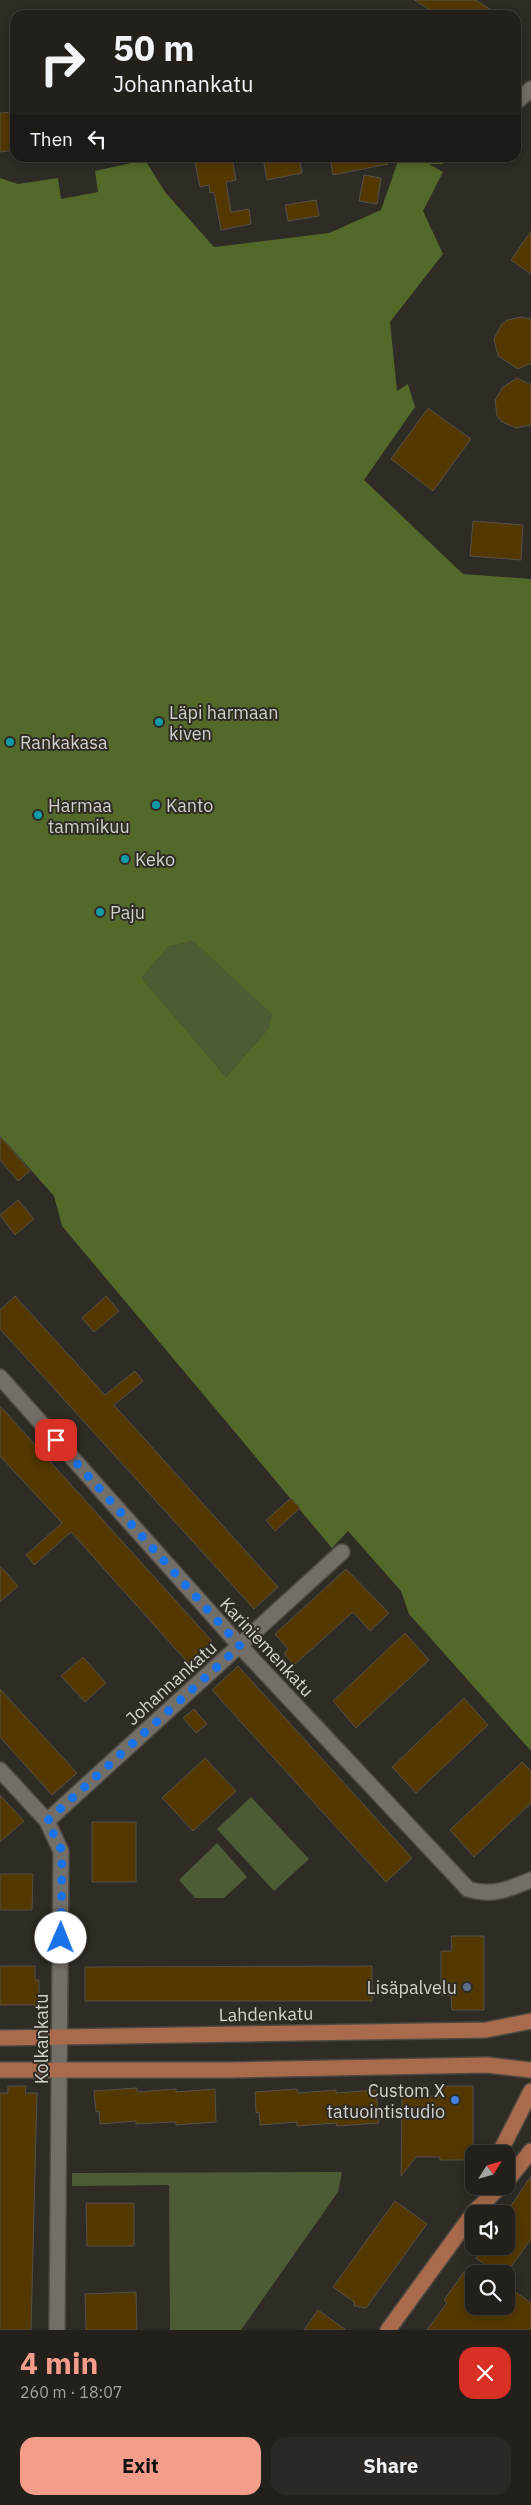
<!DOCTYPE html>
<meta charset="utf-8">
<style>
body{margin:0;font-family:"IBM Plex Sans",sans-serif;background:#2b2825;color:#f1f3f6;height:100vh;display:flex;flex-direction:column;font-size:19px;white-space:nowrap}
*{box-sizing:border-box;margin:0}
p{font-size:16px;color:#a3a3a3}
.icon{flex:none;width:28px;height:28px;fill:none;stroke:currentColor;stroke-width:2;stroke-linecap:round;stroke-linejoin:round}
.map{position:relative;height:2330px;overflow:hidden}
.side{display:flex;flex-direction:column;background:#23201c;flex:1}
.side>*{flex:none}
.hud{position:absolute;left:10px;top:10px;width:511px;height:152px;border-radius:15px;box-shadow:0 2px 12px #0003,0 0 0 1px #403e3b;background:#23201c;color:#f1f3f6;overflow:hidden}
.needle{width:32px;rotate:53deg}
.tools{position:absolute;left:465px;top:2145px;display:grid;gap:10px}
.tools a{display:grid;place-items:center;width:50px;height:50px;border-radius:10px;background:#23201c;box-shadow:0 2px 12px #0003,0 0 0 1px #403e3b;font-size:25px}
.pin{position:absolute;display:grid;place-items:center;width:42px;height:42px;color:#fff;margin:-21px;border-radius:10px;box-shadow:0 2px 8px #0006}
.me{position:absolute;width:55px;margin:-28px;rotate:1deg;stroke-linejoin:round;filter:drop-shadow(0 0 4px #0008)}
.turn{display:flex;align-items:center;gap:18px;height:105px;padding:0 20px;font-size:22px}
.turn .icon{width:65px;height:65px;stroke-width:2.5}
.turn b{display:block;font-size:35px;line-height:42px}
.then{display:flex;align-items:center;height:48px;padding:0 20px;background:#0003;gap:10px;font-size:19px}
.round{display:grid;place-items:center;flex:none;width:52px;height:52px;border-radius:15px;background:#2b2825}
.summary{display:flex;align-items:center;justify-content:space-between;height:85px;padding:0 20px}
h1{font-size:30px;font-weight:700;line-height:38px;color:#f49d8b}
.action{display:flex;gap:10px;margin-top:auto;padding:10px 20px}
.action a{flex:1;height:58px;border-radius:15px;background:#f49d8b;color:#111;font-size:20px;font-weight:700;line-height:58px;text-align:center}
.action a+a{background:#2b2825;color:#f1f3f6}
.map>svg:first-child{display:block}
.green{fill:#4e5c35}
.forest{fill:#536929;fill-rule:evenodd}
.building{fill:#533901;stroke:#55514a}
.lines{fill:none;stroke-linecap:round;stroke-linejoin:round}
.minor-casing{stroke:#4c4943;stroke-width:18}
.primary-casing{stroke:#4c4943;stroke-width:18}
.minor{stroke:#736e67;stroke-width:15}
.primary{stroke:#a96b4b;stroke-width:15}
.route{stroke:#1a73e8;stroke-width:9;stroke-dasharray:0 16.2}
.culture-dot{fill:#0f9aa8;stroke:#2f2b25;stroke-width:2}
.service-dot{fill:#5c6f8a;stroke:#2f2b25;stroke-width:2}
.shop-dot{fill:#3f7fe0;stroke:#2f2b25;stroke-width:2}
.labels{text-anchor:middle;dominant-baseline:central;stroke-width:4;stroke-linejoin:round;paint-order:stroke}
.poi-label{font-size:18px;fill:#d3d1cc;stroke:#2f2b25;text-anchor:start}
.street-label{font-size:18px;fill:#d3d1cc;stroke:#2f2b25}
</style>
<div class="map">
<svg width="531" height="2330" viewBox="0 0 531 2330">
<rect width="100%" height="100%" fill="#2f2b25"/>
<!-- green -->
<path class="green" d="M193,941L273,1014L268,1029L226,1077L142,978L168,947Z
M251,1797L309,1859L274,1891L217,1829Z
M217,1843L247,1877L224,1898H195L179,1880Z
M342,2172L338,2192L241,2330H170L169,2185L72,2186V2173Z"/>
<!-- forest -->
<path class="forest" d="M399,158H435L444,164H429L443,172L423,211L443,254L390,322L397,391L408,384L415,407L364,480L463,574L531,579V1751L409,1614L401,1591L348,1531L332,1548L62,1226L54,1196L5,1141L0,1145V178L18,184L58,178L61,199L98,192L95,171L145,160L165,192L214,247L329,233L381,210ZM193,941L272,1014L268,1029L226,1077L142,978L168,947Z"/>
<!-- building -->
<path class="building" d="M414,0H476L499,15H438Z
M15,112V150L0,152V113Z
M221,158H232L236,180L226,182L231,212L249,209L251,224L221,230L214,192L210,193L209,185L200,187L195,162Z
M263,158H299L302,173L267,180Z
M330,158H387L388,164L333,175Z
M364,175L381,178L377,204L359,201Z
M316,200L319,216L288,221L285,205Z
M531,231V274L511,260Z
M521,317L531,319V363L518,369L498,356L494,339L501,325L507,320Z
M517,378L531,385V425L516,428L502,422L497,416L495,400L503,387Z
M428,408L471,439L433,491L391,459Z
M473,521L523,525L521,560L470,556Z
M0,1136L30,1171L18,1181L0,1160Z
M18,1200L34,1219L15,1235L0,1215Z
M15,1296L105,1395L135,1371L143,1381L114,1405L278,1587L254,1609L0,1329V1310Z
M106,1296L119,1311L94,1332L82,1318Z
M0,1406L212,1641L188,1663L71,1532L34,1565L26,1555L62,1523L0,1456Z
M291,1498L300,1508L275,1531L266,1520Z
M0,1566L18,1586L0,1602Z
M346,1569L389,1613L370,1631L353,1612L294,1665L284,1654L288,1649L275,1634Z
M405,1633L429,1660L356,1728L333,1701Z
M83,1657L106,1683L85,1702L61,1676Z
M238,1666L412,1858L386,1882L212,1690Z
M0,1689L77,1773L52,1795L0,1737Z
M464,1698L488,1725L416,1793L392,1767Z
M194,1709L207,1724L196,1733L183,1718Z
M205,1758L236,1791L193,1831L162,1798Z
M522,1762L531,1771V1803L474,1857L450,1830Z
M0,1795L24,1821L0,1842Z
M92,1822H136V1882H92Z
M0,1874H33L32,1910H0Z
M451,1936H484V2010H452L451,1995H441V1951H452Z
M0,1966H35V1980H39V2005H0Z
M372,1966V2001H85V1967Z
M8,2086H26L25,2093H37L31,2330H0V2093H8Z
M440,2086H473V2160H440V2157H416L401,2176L402,2096H440Z
M137,2088V2092L176,2089V2092L215,2089L216,2122L176,2125V2122L136,2124V2121L100,2124L99,2111L96,2112L94,2091Z
M297,2089L298,2093L336,2090V2093L376,2090L379,2123L337,2126L336,2123L297,2126V2122L260,2125L259,2112L256,2113L255,2092Z
M531,2176V2239L506,2274H498L476,2258L484,2246H506V2213Z
M395,2201L427,2224L366,2308L354,2306V2302L333,2287Z
M86,2203H134V2246H87Z
M464,2272L474,2279V2306H506V2285L531,2303V2330H427L447,2303L444,2300Z
M136,2292L137,2330H86L85,2294Z
M318,2310L346,2330H304Z"/>
<g class="lines">
<defs>
<path id="minor" d="M516,102L531,89
M0,1377L240,1646L468,1889C492,1897 509,1889 531,1880
M0,1770L47,1821L61,1851L57,2330
M47,1821L342,1552"/>
<path id="primary" d="M0,2038L486,2030L531,2021
M0,2070H232L487,2065L531,2070
M499,2154L531,2091
M506,2182L531,2151
M388,2330L474,2212L501,2186"/>
</defs>
<!-- minor casing -->
<use href="#minor" class="minor-casing"/>
<!-- primary casing -->
<use href="#primary" class="primary-casing"/>
<!-- minor -->
<use href="#minor" class="minor"/>
<!-- primary -->
<use href="#primary" class="primary"/>
</g>
<g class="lines">
<!-- route -->
<path class="route" d="M56,1440L240,1646L47,1821L62,1851L61,1938"/>
</g>
<!-- markers -->
<g class="culture-dot">
<circle cx="159" cy="722" r="5"/>
<circle cx="10" cy="742" r="5"/>
<circle cx="156" cy="805" r="5"/>
<circle cx="38" cy="815" r="5"/>
<circle cx="125" cy="859" r="5"/>
<circle cx="100" cy="912" r="5"/>
</g>
<circle class="service-dot" cx="467" cy="1987" r="5"/>
<circle class="shop-dot" cx="455" cy="2100" r="5"/>
<g class="labels">
<!-- poi labels -->
<g class="poi-label">
<text x="169" y="712">Läpi harmaan<tspan x="169" dy="21">kiven</tspan></text>
<text x="20" y="742">Rankakasa</text>
<text x="48" y="805">Harmaa<tspan x="48" dy="21">tammikuu</tspan></text>
<text x="166" y="805">Kanto</text>
<text x="135" y="859">Keko</text>
<text x="110" y="912">Paju</text>
<text x="457" y="1987" text-anchor="end">Lisäpalvelu</text>
<text x="445" y="2090" text-anchor="end">Custom X<tspan x="445" dy="21">tatuointistudio</tspan></text>
</g>
<!-- street labels -->
<g class="street-label">
<text transform="translate(267 1647) rotate(47)">Kariniemenkatu</text>
<text transform="translate(171 1683) rotate(-42)">Johannankatu</text>
<text transform="translate(266 2014) rotate(-1)">Lahdenkatu</text>
<text transform="translate(41 2039) rotate(-90)">Kolkankatu</text>
</g>
</g>
</svg>
<div class="tools">
<a><svg class="needle" viewBox="-14 -14 28 28"><path d="M0-13l5 13h-10z" fill="#e53935"/><path d="M0 13l5-13h-10z" fill="#a3a3a3"/></svg></a>
<a><svg class="icon" aria-label="sound" viewBox="0 0 24 24"><path d="M4 9h4l5-4v14l-5-4H4zM17 9q2 3 0 6"/></svg></a>
<a><svg class="icon" aria-label="search" viewBox="0 0 24 24"><circle cx="10" cy="10" r="6"/><path d="M15 15l6 6"/></svg></a>
</div>
<div class="pin" style="left:56px;top:1440px;background:#d93025"><svg class="icon" aria-label="arrive" viewBox="0 0 24 24"><path d="M6 21V4h12l-3 4 3 4H6"/></svg></div>
<svg class="me" style="left:61px;top:1938px" viewBox="-20 -20 40 40"><circle r="19" fill="#fff"/><path d="M0-13L10 11 0 6-10 11z" fill="#1a73e8"/></svg>
<div class="hud">
<div class="turn"><svg class="icon" aria-label="right" viewBox="0 0 24 24"><path d="M7 20v-9h11M14 6l5 5-5 5"/></svg><div><b>50 m</b>Johannankatu</div></div>
<div class="then">Then<svg class="icon" aria-label="left" viewBox="0 0 24 24"><path d="M17 20v-9H6M10 6l-5 5 5 5"/></svg></div>
</div>
</div>
<section class="side">
<div class="summary"><div><h1>4 min</h1><p>260 m · 18:07</p></div><a class="round" style="background:#d93025;color:#fff"><svg class="icon" aria-label="close" viewBox="0 0 24 24"><path d="M6 6l12 12M18 6L6 18"/></svg></a></div>
<div class="action"><a>Exit</a><a>Share</a></div>
</section>
